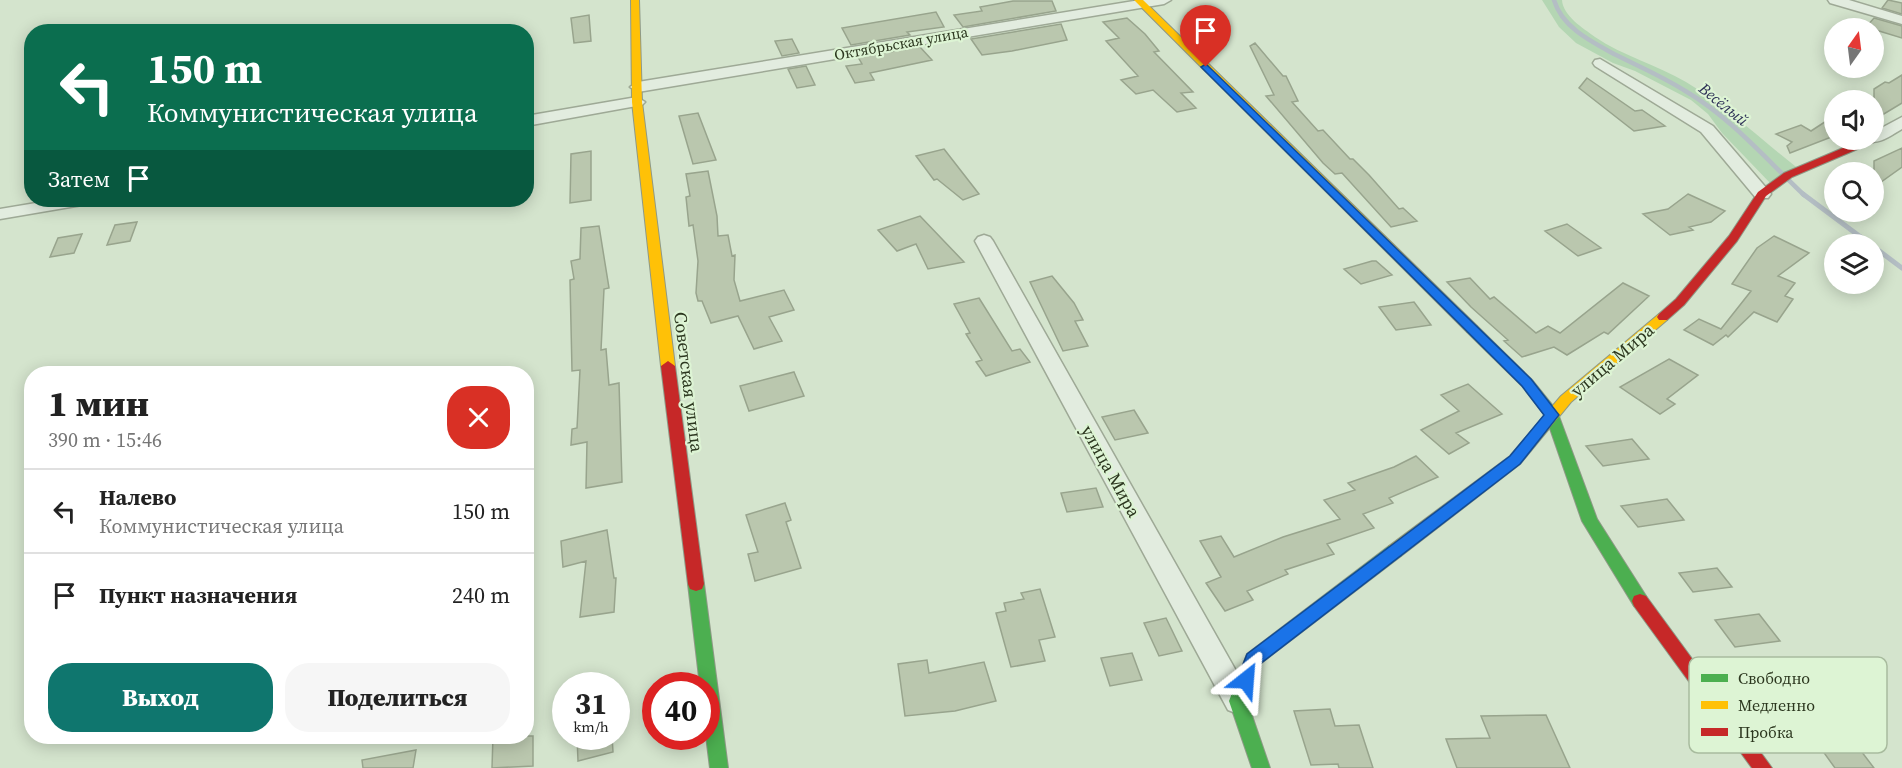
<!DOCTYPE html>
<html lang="ru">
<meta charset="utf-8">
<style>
body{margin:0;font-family:"Source Serif 4",serif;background:#f6f6f6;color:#222;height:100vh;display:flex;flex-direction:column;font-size:22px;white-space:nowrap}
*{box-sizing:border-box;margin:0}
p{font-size:20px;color:#767676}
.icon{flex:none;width:33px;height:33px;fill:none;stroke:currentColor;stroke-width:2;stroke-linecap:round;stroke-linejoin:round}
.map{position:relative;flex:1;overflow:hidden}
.side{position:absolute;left:24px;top:366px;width:510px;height:378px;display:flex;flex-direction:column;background:#fff;border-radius:24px;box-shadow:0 3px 15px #0003}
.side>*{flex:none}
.banner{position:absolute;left:24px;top:24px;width:510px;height:183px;border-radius:24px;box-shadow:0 3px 15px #0003;background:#0b6e4f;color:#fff;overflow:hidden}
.needle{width:39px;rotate:14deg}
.controls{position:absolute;left:1824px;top:18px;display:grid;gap:12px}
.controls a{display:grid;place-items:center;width:60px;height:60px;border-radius:50%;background:#fff;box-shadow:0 3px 15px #0003;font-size:30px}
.speed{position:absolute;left:552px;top:672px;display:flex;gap:12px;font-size:30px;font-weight:700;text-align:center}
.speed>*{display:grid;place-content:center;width:78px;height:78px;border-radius:50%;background:#fff;box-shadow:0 3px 15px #0003;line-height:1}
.speed small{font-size:15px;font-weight:400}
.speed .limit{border:9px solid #d22;background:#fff;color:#111}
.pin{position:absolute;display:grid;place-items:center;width:51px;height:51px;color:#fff;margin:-62px -26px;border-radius:50% 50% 50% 0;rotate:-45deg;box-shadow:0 0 6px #0007}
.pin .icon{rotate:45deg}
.me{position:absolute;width:66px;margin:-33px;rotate:28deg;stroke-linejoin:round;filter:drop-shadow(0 0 4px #0008)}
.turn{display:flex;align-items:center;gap:21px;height:126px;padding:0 24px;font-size:27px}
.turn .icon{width:78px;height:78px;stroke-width:2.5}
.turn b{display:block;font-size:42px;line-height:51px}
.then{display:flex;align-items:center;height:57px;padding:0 24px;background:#0003;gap:12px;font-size:22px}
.round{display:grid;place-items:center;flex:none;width:63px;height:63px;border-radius:24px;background:#f6f6f6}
.head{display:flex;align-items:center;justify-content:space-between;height:102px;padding:0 24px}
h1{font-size:36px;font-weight:800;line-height:45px}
.primary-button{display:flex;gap:12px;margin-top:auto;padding:12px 24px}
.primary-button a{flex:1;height:69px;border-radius:24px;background:#0f766e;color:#fff;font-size:24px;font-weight:800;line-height:69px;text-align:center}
.primary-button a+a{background:#f6f6f6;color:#222}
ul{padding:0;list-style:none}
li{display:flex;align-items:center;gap:18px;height:84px;padding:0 24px;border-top:2px solid #e0e0e0}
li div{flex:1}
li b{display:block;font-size:22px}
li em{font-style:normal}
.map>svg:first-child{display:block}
.green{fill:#b4d6b3}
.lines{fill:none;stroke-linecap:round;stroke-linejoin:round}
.stream-far1{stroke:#b4bec4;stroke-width:4.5}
.stream{stroke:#b4bec4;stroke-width:5}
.building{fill:#bac7ae;stroke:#98a48d;stroke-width:1.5}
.street-casing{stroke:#9ea996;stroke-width:3}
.fast-casing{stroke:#8e9986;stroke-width:2}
.slow-casing{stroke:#8e9986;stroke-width:2}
.jam-casing{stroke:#8e9986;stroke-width:2}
.street{fill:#e2ecdf;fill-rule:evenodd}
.fast{fill:#4caf50;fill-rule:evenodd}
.slow{fill:#ffc107;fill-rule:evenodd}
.jam{fill:#c62828;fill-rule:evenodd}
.route{fill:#1a73e8;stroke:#114b97;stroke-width:1.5}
.labels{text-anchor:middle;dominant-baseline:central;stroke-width:4.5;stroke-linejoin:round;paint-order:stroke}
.far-street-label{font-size:15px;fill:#2c371f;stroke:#ddf4d4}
.far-water-label{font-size:16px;font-style:italic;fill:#2e3157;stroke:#ddf4d4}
.street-label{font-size:18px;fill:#2c371f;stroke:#ddf4d4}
.key{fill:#ddf4d4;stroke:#a8bb9e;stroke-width:1.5}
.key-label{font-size:16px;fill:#2c371f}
</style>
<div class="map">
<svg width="1902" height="768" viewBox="0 0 1902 768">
<rect width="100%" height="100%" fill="#d4e4cd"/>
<!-- green -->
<path class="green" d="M1542,0H1562C1563,16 1583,28 1595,37C1623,56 1657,65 1686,82C1725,105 1764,142 1800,170L1771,184L1722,133L1708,114L1691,100L1635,71L1613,63L1576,43L1559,27Z"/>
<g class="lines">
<!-- stream-far1 -->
<path class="stream-far1" d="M1554,0C1562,27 1590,41 1614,54C1638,66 1664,77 1687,92C1731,118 1767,160 1804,195"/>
<!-- stream -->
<path class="stream" d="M1803,194L1870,244
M1874,247L1902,268"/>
</g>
<!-- building -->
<path class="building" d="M1888,0L1902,3V14L1882,8Z
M1013,1H1052L1056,11L963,27L954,15L982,11L980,7Z
M936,12L944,27L907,32L910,35L851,45L842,28Z
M589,15L591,41L574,43L571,18Z
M1127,18L1145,34L1159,51L1154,52L1193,92L1181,93L1196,108L1177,112L1153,90L1136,94L1121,80L1138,76L1106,41L1119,38L1103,22Z
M1874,18L1902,26V38L1866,27Z
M1061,24L1067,40L1012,51L982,55L971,39Z
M792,39L799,53L782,56L775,41Z
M1255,43L1283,76H1286L1298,101L1292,102L1318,131L1323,130L1350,159H1353L1369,175L1399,209L1403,208L1417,221L1391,227L1342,173L1335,174L1323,163L1266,96L1274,95L1250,46Z
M920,47L932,60L870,73L874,80L855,83L846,66L862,64L858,57Z
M806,66L815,85L797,88L788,69Z
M1902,75V103L1874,120V89L1885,82L1889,83Z
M1587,78L1635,111L1642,110L1665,126L1634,131L1579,88Z
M698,113L716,160L693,164L679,116Z
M1834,116V136L1790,153L1787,146L1792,142L1776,134L1801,125L1811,131Z
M1902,148V167L1874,187V161Z
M944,149L979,194L963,200L937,179L934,180L916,156Z
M591,151V200L570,203L571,154Z
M708,171L717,216L718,236L728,235L732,256L735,255L734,280L740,301L784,290L794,310L769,317L782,341L754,349L738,316L711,323L702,301H698L696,293L698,261L693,225L689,226L686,197L690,196L686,174Z
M1688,194L1725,211L1711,222L1689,227L1693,230L1670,235L1643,214L1668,209Z
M920,216L964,262L928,269L916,244L897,251L878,230Z
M137,222L130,241L107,245L115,225Z
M1567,224L1601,248L1578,256L1545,231Z
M599,226L609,288L604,289L601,350L606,349L609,385L619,383L622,482L586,488L587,442L571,445L572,429L577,428L580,370L572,371L570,280L574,279L571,261L580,259L581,228Z
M82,234L74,253L50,257L58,238Z
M1774,236L1809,253L1778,276L1795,283L1785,296L1793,299L1777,322L1754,312L1728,337L1726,335L1713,345L1684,330L1699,319L1721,329L1751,291L1732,284L1757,248Z
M1372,261H1376L1392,275L1361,284L1344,269Z
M1052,276L1074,303L1083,320L1075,321L1088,346L1063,351L1030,282Z
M1470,278L1490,299L1494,297L1536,333L1548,326L1560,333L1623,283L1649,296L1608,334L1604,332L1567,355L1554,347L1522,357L1504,341L1508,340L1471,307L1447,282Z
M979,298L1012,351L1020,349L1030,362L986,376L976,362L982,360L966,334L970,333L954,304Z
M1414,302L1431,325L1396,330L1379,307Z
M1669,359L1698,375L1667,399L1675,404L1660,414L1620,387Z
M794,372L804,396L749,411L740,386Z
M1468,384L1502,414L1456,433L1469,443L1449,454L1421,430L1459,411L1441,395Z
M1134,410L1148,433L1115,440L1102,417Z
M1632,439L1649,459L1603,466L1586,446Z
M1416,456L1438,477L1389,498L1393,503L1363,514L1374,528L1327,544L1334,554L1285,570L1288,574L1247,591L1253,600L1225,611L1206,583L1221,577L1200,541L1221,536L1234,557L1283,537L1340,519L1324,500L1355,490L1348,483L1394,467Z
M1096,488L1103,507L1067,512L1061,493Z
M1667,499L1684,520L1638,527L1621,506Z
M785,503L791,520L786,522L801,568L755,581L748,554L758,552L746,515Z
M607,530L614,578H616L614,612L580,617L586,561L563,567L561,541Z
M1717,568L1732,587L1693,592L1679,573Z
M1040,589L1055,637L1039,640L1045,661L1011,667L996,613L1006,611L1004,603L1024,599L1021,593Z
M1759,614L1780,641L1735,647L1715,620Z
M1166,618L1182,651L1159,656L1144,623Z
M1132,653L1142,680L1110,686L1101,658Z
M927,660L929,673L984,662L996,701L955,711L905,716L898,664Z
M1330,709L1335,726L1359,725L1373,768H1339L1338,764L1311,765L1294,711Z
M1546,715L1570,768H1457L1446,739L1490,738L1481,716Z
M493,736H533V766L492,768Z
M577,736H612L613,752L578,761Z
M1858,747L1874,768H1835L1822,750Z
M416,750L413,768H363L362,760Z"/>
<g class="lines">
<defs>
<path id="street" d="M1140,0H1171L1164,4L638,92L630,87L638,82Z
M1828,0H1849L1902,16V24L1830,3Z
M1600,59L1713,126L1768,190L1771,194L1768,198H1756L1701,132L1595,66L1593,63L1595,60Z
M637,97L645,102L642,105L526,126V116Z
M1902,117V129C1891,135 1878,146 1867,140H1874V132Z
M54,200H91L88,204L82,205L0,219V209Z
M984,235L990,237L993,241L1248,692L1252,701L1248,710L1238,714L1228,710L975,241L978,237Z"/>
<path id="fast" d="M1472,325L1477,326L1532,380L1557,411L1597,519L1646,596L1648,601L1646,606L1640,608L1634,606L1582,521L1546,417L1522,386L1467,332L1466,329Z
M1395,545L1401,546L1403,551L1401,556L1260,664L1247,701L1270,768H1252L1229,701L1247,654L1389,546Z
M696,577L702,579L704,584L728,768H710L706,736V686H700L688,584L690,579Z"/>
<path id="slow" d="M631,0H639L642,102L675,366L668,371L661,366L632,102Z
M1134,0H1143L1477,326L1478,329L1477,332H1467Z
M1663,313L1667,314L1669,317L1667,320L1571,402L1520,464L1401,556L1395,557L1389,556L1387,551L1389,546L1510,456L1561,396L1659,314Z"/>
<path id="jam" d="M1874,138V142L1792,177L1766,196L1737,241L1684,305L1667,320H1659L1657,317L1659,314L1676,299L1729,236L1758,192L1784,173L1862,140Z
M668,361L675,366L704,584L702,589L696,591L690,589L688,584L661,366Z
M1640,594L1646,596L1772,768H1752L1634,606L1632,601L1634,596Z"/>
</defs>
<!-- street casing -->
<use href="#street" class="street-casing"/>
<!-- fast casing -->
<use href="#fast" class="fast-casing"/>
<!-- slow casing -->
<use href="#slow" class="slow-casing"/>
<!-- jam casing -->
<use href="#jam" class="jam-casing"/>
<!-- street -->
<use href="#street" class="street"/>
<!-- fast -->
<use href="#fast" class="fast"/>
<!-- slow -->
<use href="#slow" class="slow"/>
<!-- jam -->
<use href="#jam" class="jam"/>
</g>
<!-- route -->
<path class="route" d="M1206,64L1531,379L1559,415L1520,464L1260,664L1252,686L1246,688L1239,686L1237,680L1247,654L1510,456L1544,415L1522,386L1203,69L1201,67Z"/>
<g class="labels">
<!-- far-street labels -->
<g class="far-street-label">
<text transform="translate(901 43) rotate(-10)">Октябрьская улица</text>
</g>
<!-- far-water labels -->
<g class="far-water-label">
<text transform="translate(1724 104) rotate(39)">Весёлый</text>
</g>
<!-- street labels -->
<g class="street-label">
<text transform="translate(1612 360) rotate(-40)">улица Мира</text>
<text transform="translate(689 382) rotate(83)">Советская улица</text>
<text transform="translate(1111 471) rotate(61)">улица Мира</text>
</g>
</g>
<!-- legend -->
<rect x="1689" y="657" width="198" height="96" rx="9" class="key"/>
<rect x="1701" y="674" width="27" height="8" fill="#4caf50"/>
<rect x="1701" y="701" width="27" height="8" fill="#ffc107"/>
<rect x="1701" y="728" width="27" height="8" fill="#c62828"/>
<g class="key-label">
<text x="1738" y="684">Свободно</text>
<text x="1738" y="711">Медленно</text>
<text x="1738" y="738">Пробка</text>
</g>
</svg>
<div class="controls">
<a><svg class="needle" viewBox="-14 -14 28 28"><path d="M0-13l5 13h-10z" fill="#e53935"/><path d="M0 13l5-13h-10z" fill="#767676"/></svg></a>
<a><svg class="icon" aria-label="sound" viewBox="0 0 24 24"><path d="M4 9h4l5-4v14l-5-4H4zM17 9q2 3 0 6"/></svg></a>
<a><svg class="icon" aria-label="search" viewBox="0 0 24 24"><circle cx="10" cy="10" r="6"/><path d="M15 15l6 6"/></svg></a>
<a><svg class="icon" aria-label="layers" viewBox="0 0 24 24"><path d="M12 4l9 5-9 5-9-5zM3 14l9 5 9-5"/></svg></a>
</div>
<div class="speed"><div>31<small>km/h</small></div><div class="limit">40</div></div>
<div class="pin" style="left:1206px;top:67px;background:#d93025"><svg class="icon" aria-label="arrive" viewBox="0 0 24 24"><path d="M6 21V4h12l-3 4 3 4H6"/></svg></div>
<svg class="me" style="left:1246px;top:680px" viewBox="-20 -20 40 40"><path d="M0-17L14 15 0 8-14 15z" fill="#1a73e8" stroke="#fff" stroke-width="4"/></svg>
<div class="banner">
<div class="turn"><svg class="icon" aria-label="left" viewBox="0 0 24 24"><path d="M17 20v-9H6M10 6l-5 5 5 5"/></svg><div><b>150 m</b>Коммунистическая улица</div></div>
<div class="then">Затем<svg class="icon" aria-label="arrive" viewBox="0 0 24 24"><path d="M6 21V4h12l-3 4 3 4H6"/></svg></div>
</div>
<section class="side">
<div class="head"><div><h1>1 мин</h1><p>390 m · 15:46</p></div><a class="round" style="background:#d93025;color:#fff"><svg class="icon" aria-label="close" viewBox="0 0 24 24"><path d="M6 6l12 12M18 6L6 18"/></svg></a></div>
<ul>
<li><svg class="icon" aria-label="left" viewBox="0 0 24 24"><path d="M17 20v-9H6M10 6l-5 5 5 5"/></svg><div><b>Налево</b><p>Коммунистическая улица</p></div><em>150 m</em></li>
<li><svg class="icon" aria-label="arrive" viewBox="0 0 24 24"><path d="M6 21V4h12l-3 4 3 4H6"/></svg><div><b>Пункт назначения</b></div><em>240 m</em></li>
</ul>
<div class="primary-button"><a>Выход</a><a>Поделиться</a></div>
</section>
</div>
